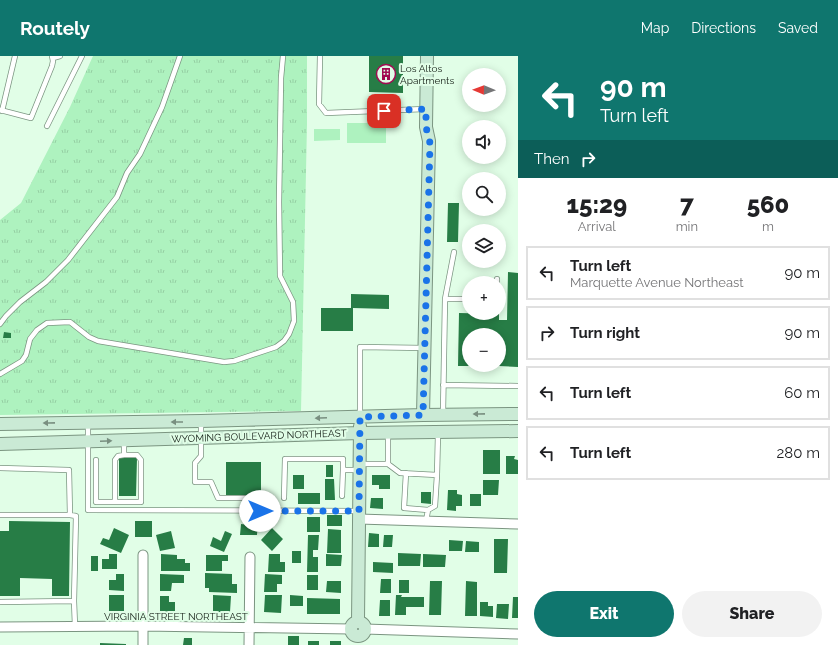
<!DOCTYPE html>
<meta charset="utf-8">
<style>
body{margin:0;font-family:Raleway,sans-serif;background:#f2f2f2;color:#202124;height:100vh;display:flex;flex-direction:column;font-size:15px;white-space:nowrap}
*{box-sizing:border-box;margin:0}
p{font-size:13px;color:#757577}
.icon{flex:none;width:22px;height:22px;fill:none;stroke:currentColor;stroke-width:2;stroke-linecap:round;stroke-linejoin:round}
.map{position:relative;flex:1;overflow:hidden}
.drawer{display:flex;flex-direction:column;background:#fff;width:320px}
.drawer>*{flex:none}
.banner{background:#0f766e;color:#fff;overflow:hidden}
.needle{width:26px;rotate:271deg}
.buttons{position:absolute;left:462px;top:12px;display:grid;gap:8px}
.buttons a{display:grid;place-items:center;width:44px;height:44px;border-radius:50%;background:#fff;box-shadow:0 2px 10px #0003;font-size:20px}
.pin{position:absolute;display:grid;place-items:center;width:34px;height:34px;color:#fff;margin:-17px;border-radius:8px;box-shadow:0 2px 6px #0006}
.me{position:absolute;width:44px;margin:-22px;rotate:90deg;stroke-linejoin:round;filter:drop-shadow(0 0 3px #0008)}
.turn{display:flex;align-items:center;gap:14px;height:84px;padding:0 16px;font-size:18px}
.turn .icon{width:52px;height:52px;stroke-width:2.5}
.turn b{display:block;font-size:28px;line-height:34px}
.then{display:flex;align-items:center;height:38px;padding:0 16px;background:#0003;gap:8px;font-size:15px}
.eta{display:flex;justify-content:space-evenly;align-items:center;height:68px;text-align:center}
.eta b{font-size:24px;font-weight:800;line-height:28px}
.primary-button{display:flex;gap:8px;margin-top:auto;padding:8px 16px}
.primary-button a{flex:1;height:46px;border-radius:24px;background:#0f766e;color:#fff;font-size:16px;font-weight:800;line-height:46px;text-align:center}
.primary-button a+a{background:#f2f2f2;color:#202124}
ul{padding:0;list-style:none}
li{display:flex;align-items:center;gap:12px;height:54px;margin:0 8px 6px;padding:0 8px;border:2px solid #e0e0e0;border-radius:0px}
li div{flex:1}
li b{display:block;font-size:15px}
li em{font-style:normal}
header{display:flex;align-items:center;gap:24px;box-sizing:border-box;height:56px;padding:0 20px;background:#0f766e;color:#fff}
header strong{font-size:19px}
nav{display:flex;gap:22px;margin-inline-start:auto;font-size:14px}
main{display:flex;flex:1;min-height:0}
.map>svg:first-child{display:block}
.grass{fill:url(#grass-tufts)}
.pitch{fill:#aef2bf}
.building{fill:#277d46}
.lines{fill:none;stroke-linecap:round;stroke-linejoin:round}
.lane-casing{stroke:#7b9581;stroke-width:6}
.street-casing{stroke:#7b9581;stroke-width:11}
.secondary-casing{stroke:#7b9581;stroke-width:14}
.lane{stroke:#fff;stroke-width:4.5}
.street{stroke:#fff;stroke-width:9}
.secondary{stroke:#caead5;stroke-width:12}
.oneway{fill:#798f80}
.route{stroke:#1a73e8;stroke-width:7;stroke-dasharray:0 12.6}
.labels{text-anchor:middle;dominant-baseline:central;stroke-width:4;stroke-linejoin:round;paint-order:stroke}
.poi-label{font-size:10px;fill:#162018;stroke:#e1fee7;text-anchor:start}
.street-label{font-size:10px;fill:#162018;stroke:#e1fee7}
</style>
<header>
<strong>Routely</strong>
<nav><a>Map</a><a>Directions</a><a>Saved</a></nav>
</header>
<main>
<div class="map">
<svg width="518" height="589" viewBox="0 0 518 589">
<defs>
<pattern id="grass-tufts" width="24" height="20" patternUnits="userSpaceOnUse"><rect width="24" height="20" fill="#aef2bf"/><path d="M3 7l-1-3M5 7V3M7 7l1-3M15 17l-1-3M17 17v-4M19 17l1-3" fill="none" stroke="#95cfa3"/></pattern>
</defs>
<rect width="100%" height="100%" fill="#e1fee7"/>
<!-- grass -->
<path class="grass" d="M93,0H307V68L301,355L0,359V164L21,147L70,51Z"/>
<!-- pitch -->
<path class="pitch" d="M347,67H386V87H347Z
M314,73H340V84L314,85Z"/>
<!-- building -->
<path class="building" d="M369,0H403V37L369,36Z
M448,147H459L458,186H447Z
M508,216L518,217V311L499,310V279H469V310H458L459,257L499,258V264H507Z
M351,238L389,239V253L353,252V275H321V252H351Z
M4,276L11,277V282H3Z
M483,394H500V418H483Z
M506,400H515L514,403L518,404V418H506Z
M119,402H137L136,440H119Z
M226,406H261V439H226Z
M326,409H333V421H326Z
M293,419H304V433H293Z
M372,419H390V433H379V429H372Z
M325,423H334L335,444H325Z
M483,424H499L498,439H483Z
M448,434H457V438L462,439V450H456V455L447,454Z
M421,436H431V448L421,447Z
M298,437H320V448H298Z
M470,438H481V450H470Z
M371,442H383V453L370,452Z
M327,459H342V470H327Z
M307,461H320V476H307Z
M249,464H258L257,479H240L241,468L249,469Z
M9,465L70,466L69,540H52V523L20,522V540H0V475H9Z
M135,465H152V481H135Z
M114,472L129,479L121,497L100,488L103,482L109,484Z
M272,472L283,483L272,495L261,484Z
M328,473L341,474V497H327Z
M171,475L175,492L160,495L156,479Z
M225,475L232,478L224,496L210,490L213,481L221,485Z
M369,477L379,478V491H368Z
M308,479H319L318,494H313V501H318V516H307Z
M384,479H393L392,491H383Z
M494,483H508L507,517H494Z
M449,484L463,485L462,495H449Z
M466,485L479,486V496H465Z
M292,495H301V507H292Z
M398,497L421,498L420,510H398Z
M109,498H117V513H102V503H109Z
M161,498L177,499V503H185V507H190V515H161Z
M269,498H280V506H285V516H268Z
M326,498L342,499L341,510H326Z
M423,498L446,499L445,511H423Z
M206,499H228V505H222V515H206Z
M91,500H98V515H91Z
M373,506L393,507V517L373,516Z
M205,517L232,518V528H237V537L209,536V532H205Z
M116,518H124V535L109,534V524H116Z
M160,518L184,519V527H172L171,535H160Z
M265,518L282,519V528H277V536H264Z
M307,519H318V534H307Z
M381,523H391V537H380Z
M399,524H409V537H399Z
M327,525H341V537L326,536Z
M430,525H442L441,559H429Z
M466,525L477,526V560H465Z
M109,539H124V555H109Z
M213,539L231,540L230,556H213Z
M265,539H282L281,557L264,556Z
M290,539L303,540V550H290Z
M396,539H402L401,541H424V551H406V559H395Z
M160,540H169V546H175V556H160Z
M513,541H518V562H512Z
M307,542L340,543V558H307Z
M380,544H390V560H379Z
M480,546H488V550H493V561L480,560Z
M497,548H509L508,563L496,562Z
M288,580H299V589H288Z
M184,582H192V589H183Z
M308,585H319V589H308Z
M330,585H341V589H330Z
M100,587L126,588V589H100Z"/>
<g class="lines">
<defs>
<path id="lane" d="M320,0L319,48L326,57L425,53
M53,2L60,0
M0,54L31,62L52,10L53,5L52,0
M2,55L15,0
M47,70L82,0
M497,227V223
M445,243H469
M0,268L6,260L20,246L46,226L68,204L117,141L127,117L140,98L162,51L180,0
M0,318L22,305L26,299L30,283L37,274L47,267L70,266L89,281L98,285L224,306L234,305L276,291L284,285L289,278L294,265L293,246L280,220L279,146L281,22L283,0
M443,329L518,330
M443,357L445,243L454,196
M360,359V291L425,292
M201,365V400L195,407V426H211L218,442H268
M88,368V454L359,455
M388,378V408L400,417L437,419L438,378
M124,384V399H137L141,404V446H115V404L118,400L124,399
M96,404V446H115
M360,408H388
M0,412L69,414L70,459L76,460L74,545L0,546
M406,417L404,452L428,454
M342,440L343,414H358
M284,442L285,403H343V414
M0,459H70
M426,465L428,454L435,450L437,419
M74,545L75,570"/>
<path id="street" d="M359,463L518,468
M0,571L143,570L351,573
M365,573L518,578
M143,589V499
M249,589L250,501"/>
<path id="secondary" d="M423,359L429,85L426,71L427,0
M0,368L201,365L423,359L518,358
M0,388L360,377L518,375
M358,565L360,370
M351 573a7 7 0 1 1 14 0a7 7 0 1 1-14 0Z"/>
</defs>
<!-- lane casing -->
<use href="#lane" class="lane-casing"/>
<!-- street casing -->
<use href="#street" class="street-casing"/>
<!-- secondary casing -->
<use href="#secondary" class="secondary-casing"/>
<!-- lane -->
<use href="#lane" class="lane"/>
<!-- street -->
<use href="#street" class="street"/>
<!-- secondary -->
<use href="#secondary" class="secondary"/>
</g>
<!-- one-way arrows -->
<defs><path id="oneway-solid" d="M-6-.8H1V-3.2L6.5 0L1 3.2V.8H-6Z"/></defs>
<g class="oneway">
<use href="#oneway-solid" transform="translate(479 358) rotate(179)"/>
<use href="#oneway-solid" transform="translate(321 362) rotate(178)"/>
<use href="#oneway-solid" transform="translate(177 366) rotate(180)"/>
<use href="#oneway-solid" transform="translate(49 367) rotate(179)"/>
<use href="#oneway-solid" transform="translate(106 385) rotate(-2)"/>
</g>
<g class="lines">
<!-- route -->
<path class="route" d="M260,455H359L360,361L423,359L430,87L426,71V53L384,55"/>
</g>
<!-- icons -->
<defs>
<symbol id="building-ring" viewBox="-11 -11 22 22"><circle r="9.5" fill="#e1fee7" stroke="#a10c51" stroke-width="1.5"/><path d="M-4-6H4V6H1V3H-1V6H-4ZM-2.5-4.3h1.7v1.8h-1.7ZM.8-4.3h1.7v1.8H.8ZM-2.5-1h1.7V.8h-1.7ZM.8-1h1.7V.8H.8Z" fill="#a10c51"/></symbol>
</defs>
<g fill-rule="evenodd">
<use href="#building-ring" x="375" y="7" width="22" height="22"/>
</g>
<g class="labels">
<!-- poi labels -->
<g class="poi-label">
<text x="400" y="12">Los Altos<tspan x="400" dy="12">Apartments</tspan></text>
</g>
<!-- street labels -->
<g class="street-label">
<text transform="translate(259 380) rotate(-2)">WYOMING BOULEVARD NORTHEAST</text>
<text x="176" y="560">VIRGINIA STREET NORTHEAST</text>
</g>
</g>
</svg>
<div class="buttons">
<a><svg class="needle" viewBox="-14 -14 28 28"><path d="M0-13l5 13h-10z" fill="#e53935"/><path d="M0 13l5-13h-10z" fill="#757577"/></svg></a>
<a><svg class="icon" aria-label="sound" viewBox="0 0 24 24"><path d="M4 9h4l5-4v14l-5-4H4zM17 9q2 3 0 6"/></svg></a>
<a><svg class="icon" aria-label="search" viewBox="0 0 24 24"><circle cx="10" cy="10" r="6"/><path d="M15 15l6 6"/></svg></a>
<a><svg class="icon" aria-label="layers" viewBox="0 0 24 24"><path d="M12 4l9 5-9 5-9-5zM3 14l9 5 9-5"/></svg></a>
<a>+</a>
<a>−</a>
</div>
<div class="pin" style="left:384px;top:55px;background:#d93025"><svg class="icon" aria-label="arrive" viewBox="0 0 24 24"><path d="M6 21V4h12l-3 4 3 4H6"/></svg></div>
<svg class="me" style="left:260px;top:455px" viewBox="-20 -20 40 40"><circle r="19" fill="#fff"/><path d="M0-13L10 11 0 6-10 11z" fill="#1a73e8"/></svg>
</div>
<section class="drawer">
<div class="banner">
<div class="turn"><svg class="icon" aria-label="left" viewBox="0 0 24 24"><path d="M17 20v-9H6M10 6l-5 5 5 5"/></svg><div><b>90 m</b>Turn left</div></div>
<div class="then">Then<svg class="icon" aria-label="right" viewBox="0 0 24 24"><path d="M7 20v-9h11M14 6l5 5-5 5"/></svg></div>
</div>
<div class="eta">
<div><b>15:29</b><p>Arrival</p></div>
<div><b>7</b><p>min</p></div>
<div><b>560</b><p>m</p></div>
</div>
<ul>
<li><svg class="icon" aria-label="left" viewBox="0 0 24 24"><path d="M17 20v-9H6M10 6l-5 5 5 5"/></svg><div><b>Turn left</b><p>Marquette Avenue Northeast</p></div><em>90 m</em></li>
<li><svg class="icon" aria-label="right" viewBox="0 0 24 24"><path d="M7 20v-9h11M14 6l5 5-5 5"/></svg><div><b>Turn right</b></div><em>90 m</em></li>
<li><svg class="icon" aria-label="left" viewBox="0 0 24 24"><path d="M17 20v-9H6M10 6l-5 5 5 5"/></svg><div><b>Turn left</b></div><em>60 m</em></li>
<li><svg class="icon" aria-label="left" viewBox="0 0 24 24"><path d="M17 20v-9H6M10 6l-5 5 5 5"/></svg><div><b>Turn left</b></div><em>280 m</em></li>
</ul>
<div class="primary-button"><a>Exit</a><a>Share</a></div>
</section>
</main>
